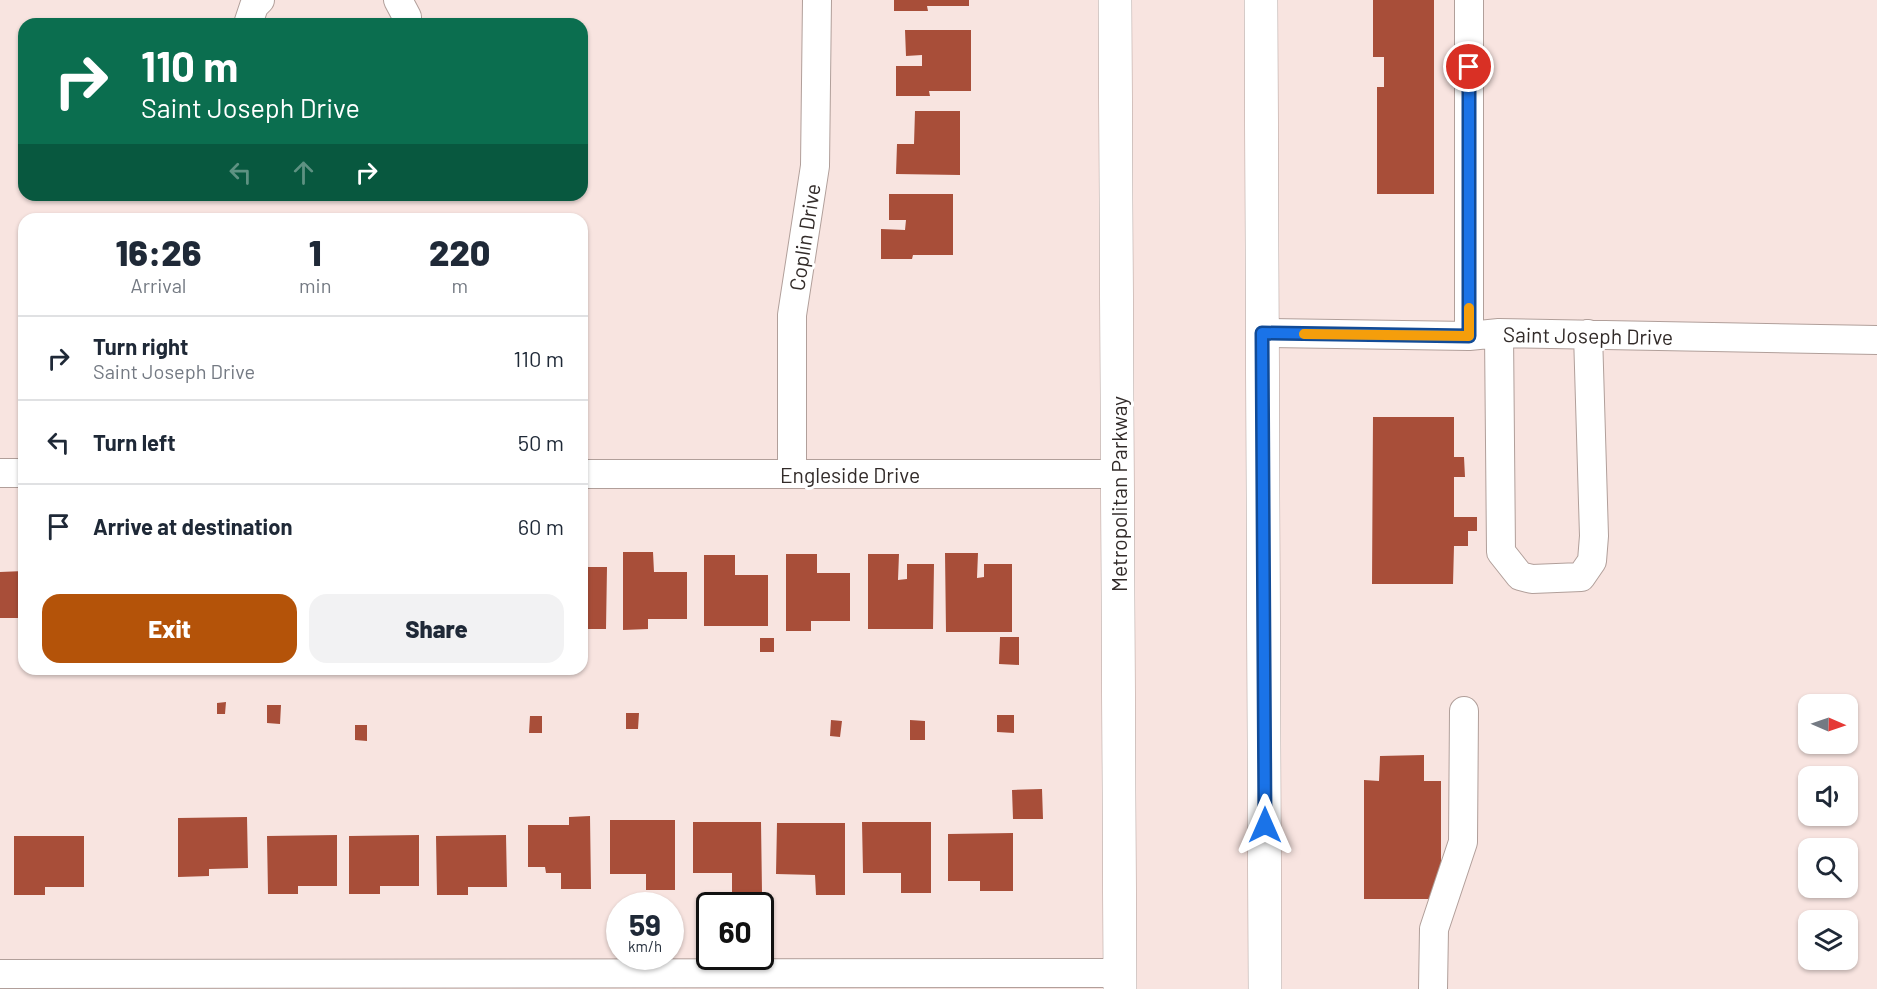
<!DOCTYPE html>
<style>
body{margin:0;font-family:Barlow,sans-serif;background:#f2f2f3;color:#1f2937;height:100vh;display:flex;flex-direction:column;font-size:22px;white-space:nowrap}
*{box-sizing:border-box;margin:0}
p{font-size:20px;color:#747a83}
.icon{flex:none;width:33px;height:33px;fill:none;stroke:currentColor;stroke-width:2;stroke-linecap:round;stroke-linejoin:round}
.map{position:relative;flex:1;overflow:hidden}
.side{position:absolute;left:18px;top:213px;width:570px;height:462px;display:flex;flex-direction:column;background:#fff;border-radius:18px;box-shadow:0 2px 4px #0004}
.side>*{flex:none}
.top-card{position:absolute;left:18px;top:18px;width:570px;height:183px;border-radius:18px;box-shadow:0 2px 4px #0004;background:#0b6e4f;color:#fff;overflow:hidden}
.needle{width:39px;rotate:92deg}
.controls{position:absolute;left:1798px;top:694px;display:grid;gap:12px}
.controls a{display:grid;place-items:center;width:60px;height:60px;border-radius:12px;background:#fff;box-shadow:0 2px 4px #0004;font-size:30px}
.speed{position:absolute;left:606px;top:892px;display:flex;gap:12px;font-size:30px;font-weight:700;text-align:center}
.speed>*{display:grid;place-content:center;width:78px;height:78px;border-radius:50%;background:#fff;box-shadow:0 2px 4px #0004;line-height:1}
.speed small{font-size:15px;font-weight:400}
.speed .limit{border:3px solid #111;border-radius:9px;background:#fff;color:#111}
.pin{position:absolute;display:grid;place-items:center;width:51px;height:51px;color:#fff;margin:-26px;border:3px solid #fff;border-radius:50%;box-shadow:0 2px 6px #0007}
.me{position:absolute;width:66px;margin:-33px;rotate:0deg;stroke-linejoin:round;filter:drop-shadow(0 0 4px #0008)}
.turn{display:flex;align-items:center;gap:21px;height:126px;padding:0 24px;font-size:27px}
.turn .icon{width:78px;height:78px;stroke-width:2.5}
.turn b{display:block;font-size:42px;line-height:51px}
.lanes{display:flex;align-items:center;height:57px;padding:0 24px;background:#0003;justify-content:center;gap:30px;direction:ltr}
.lanes .off{opacity:.35}
.eta{display:flex;justify-content:space-evenly;align-items:center;height:102px;text-align:center}
.eta b{font-size:36px;font-weight:800;line-height:42px}
.cta{display:flex;gap:12px;margin-top:auto;padding:12px 24px}
.cta a{flex:1;height:69px;border-radius:18px;background:#b45309;color:#fff;font-size:24px;font-weight:800;line-height:69px;text-align:center}
.cta a+a{background:#f2f2f3;color:#1f2937}
ul{padding:0;list-style:none}
li{display:flex;align-items:center;gap:18px;height:84px;padding:0 24px;border-top:2px solid #e0e1e3}
li div{flex:1}
li b{display:block;font-size:22px}
li em{font-style:normal}
.map>svg:first-child{display:block}
.building{fill:#a84e39}
.lines{fill:none;stroke-linecap:round;stroke-linejoin:round}
.minor-casing{stroke:#b19f9a;stroke-width:30}
.major-casing{stroke:#b19f9a;stroke-width:34}
.minor{stroke:#fff;stroke-width:28}
.major{stroke:#fff;stroke-width:33}
.route-casing{stroke:#114b97;stroke-width:15}
.route{stroke:#1a73e8;stroke-width:10}
.slow{stroke:#f59e0b;stroke-width:10}
.labels{text-anchor:middle;dominant-baseline:central;stroke-width:6;stroke-linejoin:round;paint-order:stroke}
.street-label{font-size:21px;fill:#322b29;stroke:#fff}
</style>
<div class="map">
<svg width="1877" height="989" viewBox="0 0 1877 989">
<rect width="100%" height="100%" fill="#f8e4e0"/>
<!-- building -->
<path class="building" d="M894,0H969V6H927L928,11H894Z
M1373,0H1434V194H1377V87H1384V57H1373Z
M905,30H971V91H929L930,96H896V66H922V55L906,56Z
M915,111H960V175L896,174L897,144H914Z
M889,194H953V255H913L912,259H881V229L905,230L906,220H889Z
M1373,417H1454V457H1464L1465,477H1454V517H1477V531H1468V546H1454L1453,584H1372Z
M623,552H653L654,572H687V619H648V629L623,630Z
M945,553H978L977,578L984,577V564H1012V632H946Z
M786,554H817V573H850V621H811V631H786Z
M868,554H899L898,580L907,579V564H934L933,629H868Z
M704,555H735V575H768V626H704Z
M582,567H607L606,629H582Z
M24,571V618H0V572Z
M1000,637H1019V665L999,664Z
M760,638H774V652H760Z
M226,702L225,714H217V703Z
M267,705H281L280,724L267,723Z
M626,713H639L638,729H626Z
M997,715H1014V733L997,732Z
M530,716H542V733H529Z
M831,720L842,721L840,737L830,736Z
M910,720L925,721V740H910Z
M355,725H367V741L355,740Z
M1424,755V781H1441V899H1364V780L1379,781L1380,756Z
M1042,789L1043,819H1013L1012,790Z
M590,816L591,889H561V873H546L545,867H528V825H569V817Z
M247,817L248,868L209,869V876L178,877V818Z
M610,820H675V890H646V874H610Z
M693,822H761L762,893H732V873H693Z
M862,822H931V893H901V873H863Z
M777,823H845V895H816L815,875L776,874Z
M1013,833V891H980V881H948V834Z
M337,835V886H298V894H268L267,836Z
M419,835V886H380V894H349V836Z
M506,835L507,887H468V895H437L436,836Z
M14,836H84V887H45V895H14Z"/>
<g class="lines">
<defs>
<path id="minor" d="M398,0L407,17L406,24
M248,24L254,6L260,0
M1262,333L1469,336L1499,333L1877,340
M1499,333L1501,552L1520,576L1532,579L1581,577L1592,561L1594,536L1588,334
M1469,336V0
M0,473H24
M582,474H1117
M792,474V315L815,166L817,0
M0,974L1120,973
M1433,989L1434,929L1463,842L1464,711"/>
<path id="major" d="M1115,0L1120,989
M1261,0L1265,989"/>
</defs>
<!-- minor casing -->
<use href="#minor" class="minor-casing"/>
<!-- major casing -->
<use href="#major" class="major-casing"/>
<!-- minor -->
<use href="#minor" class="minor"/>
<!-- major -->
<use href="#major" class="major"/>
</g>
<g class="lines">
<defs>
<path id="route" d="M1265,825L1262,333L1469,336V67"/>
</defs>
<!-- route casing -->
<use href="#route" class="route-casing"/>
<!-- route -->
<use href="#route" class="route"/>
<!-- slow -->
<path class="slow" d="M1304,334L1469,336V308"/>
</g>
<g class="labels">
<!-- street labels -->
<g class="street-label">
<text transform="translate(804 237) rotate(-81)">Coplin Drive</text>
<text transform="translate(1588 335) rotate(1)">Saint Joseph Drive</text>
<text x="850" y="474">Engleside Drive</text>
<text transform="translate(1118 494) rotate(-90)">Metropolitan Parkway</text>
</g>
</g>
</svg>
<div class="controls">
<a><svg class="needle" viewBox="-14 -14 28 28"><path d="M0-13l5 13h-10z" fill="#e53935"/><path d="M0 13l5-13h-10z" fill="#747a83"/></svg></a>
<a><svg class="icon" aria-label="sound" viewBox="0 0 24 24"><path d="M4 9h4l5-4v14l-5-4H4zM17 9q2 3 0 6"/></svg></a>
<a><svg class="icon" aria-label="search" viewBox="0 0 24 24"><circle cx="10" cy="10" r="6"/><path d="M15 15l6 6"/></svg></a>
<a><svg class="icon" aria-label="layers" viewBox="0 0 24 24"><path d="M12 4l9 5-9 5-9-5zM3 14l9 5 9-5"/></svg></a>
</div>
<div class="speed"><div>59<small>km/h</small></div><div class="limit">60</div></div>
<div class="pin" style="left:1469px;top:67px;background:#d93025"><svg class="icon" aria-label="arrive" viewBox="0 0 24 24"><path d="M6 21V4h12l-3 4 3 4H6"/></svg></div>
<svg class="me" style="left:1265px;top:825px" viewBox="-20 -20 40 40"><path d="M0-17L14 15 0 8-14 15z" fill="#1a73e8" stroke="#fff" stroke-width="4"/></svg>
<div class="top-card">
<div class="turn"><svg class="icon" aria-label="right" viewBox="0 0 24 24"><path d="M7 20v-9h11M14 6l5 5-5 5"/></svg><div><b>110 m</b>Saint Joseph Drive</div></div>
<div class="lanes"><svg class="icon off" aria-label="left" viewBox="0 0 24 24"><path d="M17 20v-9H6M10 6l-5 5 5 5"/></svg><svg class="icon off" aria-label="ahead" viewBox="0 0 24 24"><path d="M12 20V5M6 11l6-6 6 6"/></svg><svg class="icon" aria-label="right" viewBox="0 0 24 24"><path d="M7 20v-9h11M14 6l5 5-5 5"/></svg></div>
</div>
<section class="side">
<div class="eta">
<div><b>16:26</b><p>Arrival</p></div>
<div><b>1</b><p>min</p></div>
<div><b>220</b><p>m</p></div>
</div>
<ul>
<li><svg class="icon" aria-label="right" viewBox="0 0 24 24"><path d="M7 20v-9h11M14 6l5 5-5 5"/></svg><div><b>Turn right</b><p>Saint Joseph Drive</p></div><em>110 m</em></li>
<li><svg class="icon" aria-label="left" viewBox="0 0 24 24"><path d="M17 20v-9H6M10 6l-5 5 5 5"/></svg><div><b>Turn left</b></div><em>50 m</em></li>
<li><svg class="icon" aria-label="arrive" viewBox="0 0 24 24"><path d="M6 21V4h12l-3 4 3 4H6"/></svg><div><b>Arrive at destination</b></div><em>60 m</em></li>
</ul>
<div class="cta"><a>Exit</a><a>Share</a></div>
</section>
</div>
